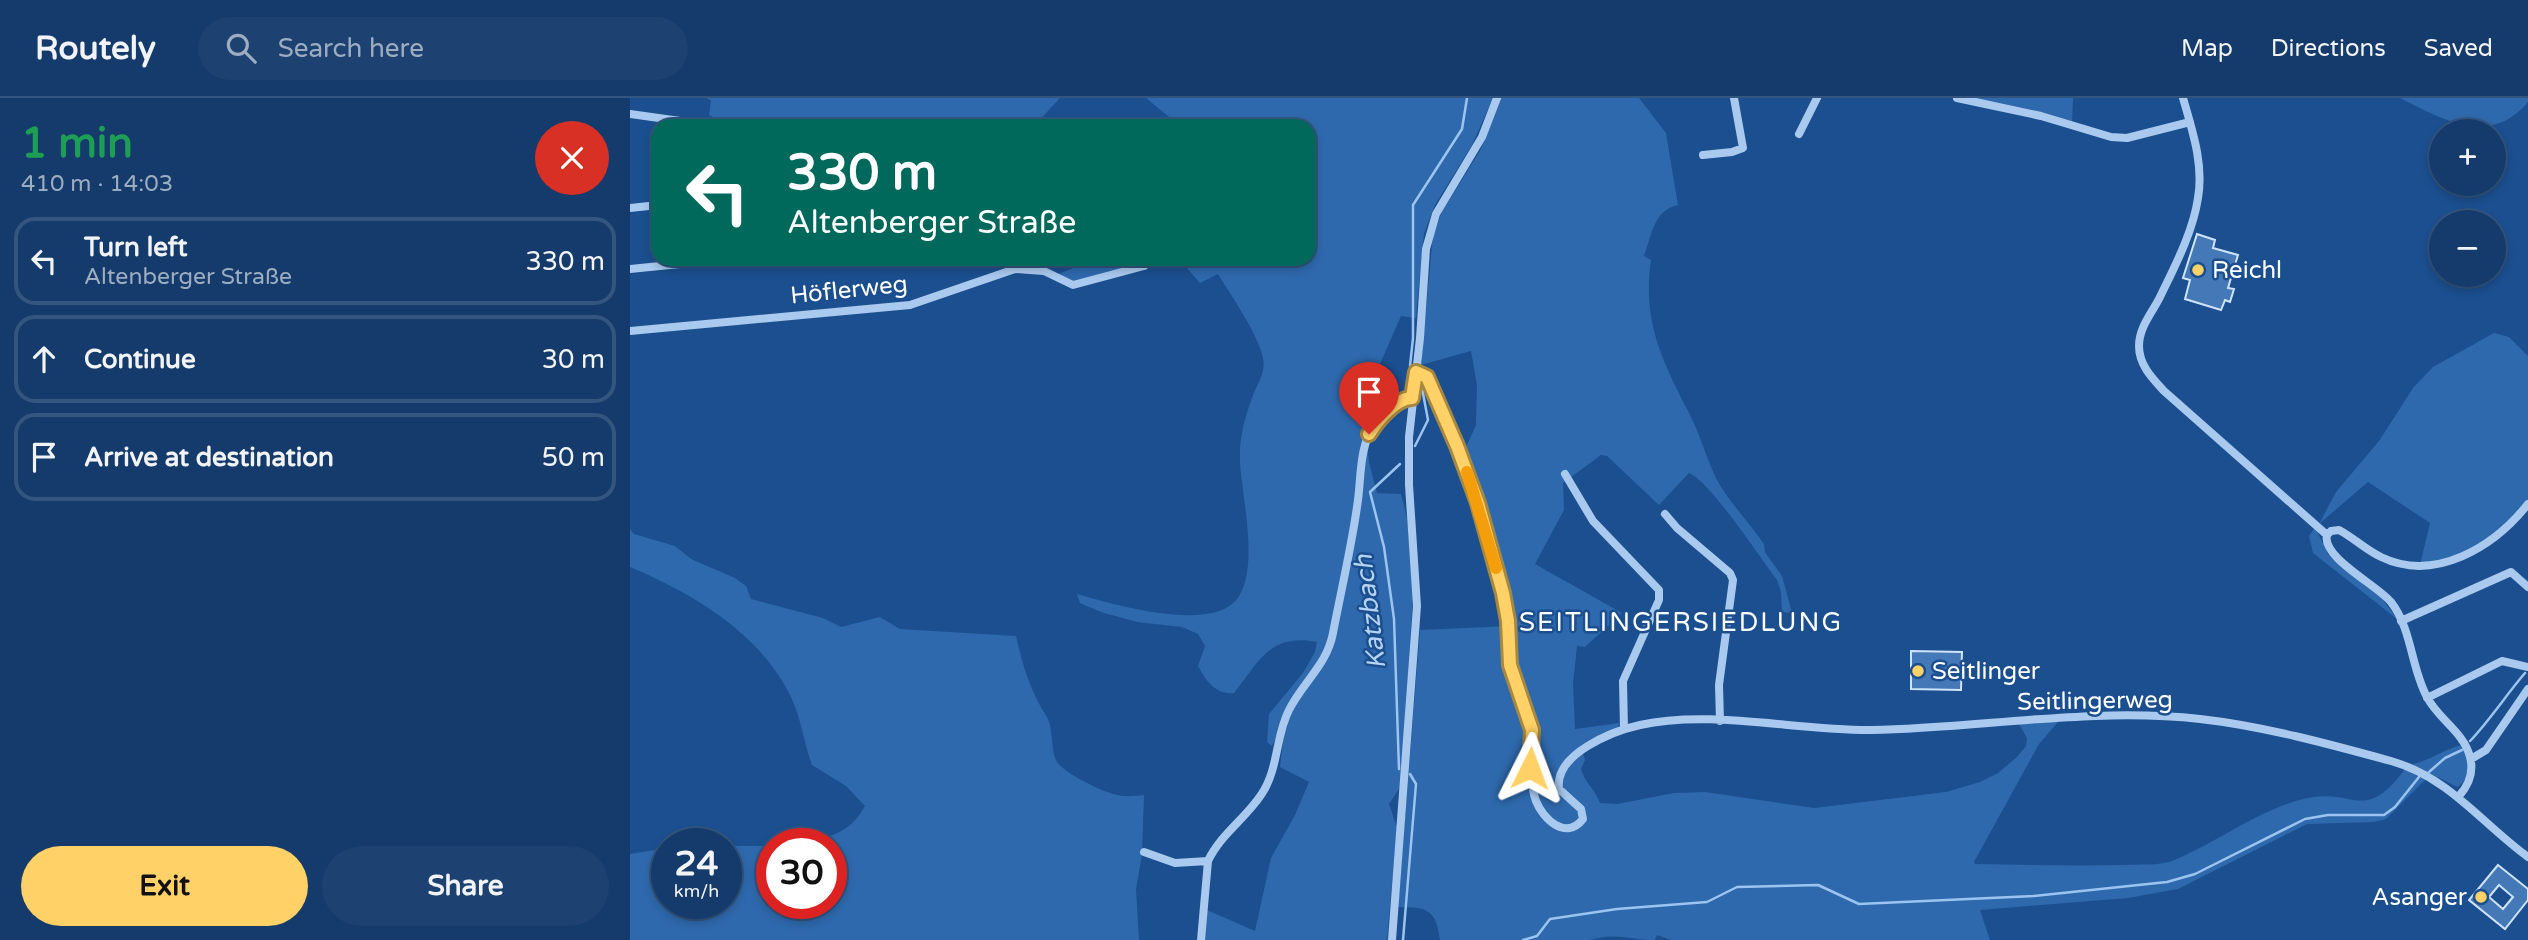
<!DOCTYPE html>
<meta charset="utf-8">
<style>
body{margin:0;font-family:"Varela Round",sans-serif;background:#1d4271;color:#f1f3f6;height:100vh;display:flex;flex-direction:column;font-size:26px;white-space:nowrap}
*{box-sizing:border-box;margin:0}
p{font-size:23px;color:#9dadc1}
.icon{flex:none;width:38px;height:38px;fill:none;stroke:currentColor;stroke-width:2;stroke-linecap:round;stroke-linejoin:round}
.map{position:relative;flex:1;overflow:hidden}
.sheet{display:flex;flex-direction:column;background:#143b6b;width:630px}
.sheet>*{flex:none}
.guide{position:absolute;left:21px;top:21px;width:665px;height:147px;border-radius:21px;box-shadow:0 4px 10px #0003,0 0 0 2px #33557e;background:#00695c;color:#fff;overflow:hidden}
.controls{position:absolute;left:1799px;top:21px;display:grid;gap:14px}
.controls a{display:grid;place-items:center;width:77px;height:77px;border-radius:50%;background:#143b6b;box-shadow:0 4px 10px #0003,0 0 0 2px #33557e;font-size:35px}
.speed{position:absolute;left:21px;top:730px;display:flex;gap:14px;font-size:35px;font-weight:700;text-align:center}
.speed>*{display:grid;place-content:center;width:91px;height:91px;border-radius:50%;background:#143b6b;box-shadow:0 4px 10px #0003,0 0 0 2px #33557e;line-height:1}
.speed small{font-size:18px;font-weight:400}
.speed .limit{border:10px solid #d22;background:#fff;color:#111}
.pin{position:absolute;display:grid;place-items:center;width:60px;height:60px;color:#fff;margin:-72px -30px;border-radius:50% 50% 50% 0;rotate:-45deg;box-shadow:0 0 7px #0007}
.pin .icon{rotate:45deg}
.me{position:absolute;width:77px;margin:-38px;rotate:3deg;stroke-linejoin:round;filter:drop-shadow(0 0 5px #0008)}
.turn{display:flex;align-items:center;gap:24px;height:147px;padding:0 21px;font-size:32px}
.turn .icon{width:91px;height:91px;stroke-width:2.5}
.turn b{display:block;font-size:49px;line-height:60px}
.round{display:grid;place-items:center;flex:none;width:74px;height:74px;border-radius:37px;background:#1d4271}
.head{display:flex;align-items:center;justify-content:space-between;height:119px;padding:0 21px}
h1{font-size:42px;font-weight:700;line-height:52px;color:#1e9e55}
.action{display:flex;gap:14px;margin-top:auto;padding:14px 21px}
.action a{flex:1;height:80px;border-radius:42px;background:#ffd166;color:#111;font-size:28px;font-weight:700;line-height:80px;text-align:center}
.action a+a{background:#1d4271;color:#f1f3f6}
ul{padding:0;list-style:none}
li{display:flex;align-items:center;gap:21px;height:88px;margin:0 14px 10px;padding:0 7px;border:4px solid #33557e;border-radius:21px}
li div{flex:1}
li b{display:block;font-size:26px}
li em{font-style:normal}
header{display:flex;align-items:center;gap:42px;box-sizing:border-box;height:98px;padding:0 35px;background:#143b6b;border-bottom:2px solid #33557e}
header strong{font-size:33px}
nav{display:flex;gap:38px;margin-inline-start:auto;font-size:24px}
.search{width:490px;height:63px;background:#1d4271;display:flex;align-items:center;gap:18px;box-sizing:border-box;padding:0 24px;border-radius:38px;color:#9dadc1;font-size:26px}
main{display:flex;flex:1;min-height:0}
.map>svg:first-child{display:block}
.green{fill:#2e69ad}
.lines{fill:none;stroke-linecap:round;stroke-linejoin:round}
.stream{stroke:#9cc4f0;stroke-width:2.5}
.building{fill:#4478b7;stroke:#cfe3fa;stroke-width:2;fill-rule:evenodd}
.minor{stroke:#a9c9ee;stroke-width:8}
.route-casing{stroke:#a68842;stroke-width:18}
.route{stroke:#ffd166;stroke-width:12}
.slow{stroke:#f59e0b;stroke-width:12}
.poi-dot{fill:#ffd166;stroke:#1b4f8f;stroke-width:2.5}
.labels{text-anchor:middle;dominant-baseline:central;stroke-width:5;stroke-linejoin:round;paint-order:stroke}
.poi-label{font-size:24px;fill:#fff;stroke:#1b4f8f;text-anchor:start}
.street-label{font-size:24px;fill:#fff;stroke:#1b4f8f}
.water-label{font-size:26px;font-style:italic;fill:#b5d3f5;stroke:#1b4f8f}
.neighbourhood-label{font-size:26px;letter-spacing:2px;fill:#fff;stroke:#1b4f8f}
</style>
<header>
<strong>Routely</strong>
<div class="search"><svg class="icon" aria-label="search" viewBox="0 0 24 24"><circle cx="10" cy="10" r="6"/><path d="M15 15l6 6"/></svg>Search here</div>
<nav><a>Map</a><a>Directions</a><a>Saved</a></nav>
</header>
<main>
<section class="sheet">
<div class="head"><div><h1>1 min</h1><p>410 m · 14:03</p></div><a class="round" style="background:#d93025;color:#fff"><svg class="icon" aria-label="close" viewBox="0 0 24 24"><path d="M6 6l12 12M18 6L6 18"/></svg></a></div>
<ul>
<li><svg class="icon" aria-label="left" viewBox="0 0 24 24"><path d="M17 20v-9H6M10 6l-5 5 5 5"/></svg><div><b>Turn left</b><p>Altenberger Straße</p></div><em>330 m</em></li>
<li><svg class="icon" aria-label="ahead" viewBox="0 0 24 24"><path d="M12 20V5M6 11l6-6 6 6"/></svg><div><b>Continue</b></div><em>30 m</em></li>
<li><svg class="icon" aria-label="arrive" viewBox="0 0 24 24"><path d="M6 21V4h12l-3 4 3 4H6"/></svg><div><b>Arrive at destination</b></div><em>50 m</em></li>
</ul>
<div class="action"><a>Exit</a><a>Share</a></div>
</section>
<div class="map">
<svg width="1898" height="842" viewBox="0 0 1898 842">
<rect width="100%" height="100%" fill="#1b4f8f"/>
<!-- green -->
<path class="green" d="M76,0H430L404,28H351L288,19L251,21L226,28H145L126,20C111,33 94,25 79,17L81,2Z
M516,0H863L842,47L805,107L794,135L786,220L771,218L750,266L735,329L739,364L747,395L771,396L777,420L783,496L771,688L759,706L767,729L757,842H573L577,812L625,833L641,760L665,717L679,684L650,669L654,636L658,627L652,628L642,648L637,644L639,616L673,575L685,554L687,544C639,535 629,564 604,595C586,597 576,583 568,568L575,548L568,536L552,529L507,524L471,514L450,505L447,496C482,506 571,532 602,506C633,480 611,398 610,362C609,340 615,319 622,300C627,285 636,276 633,260C628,236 601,197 588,176L570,185L549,161H679V28H550Z
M870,0H1009L1036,35L1048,107C1024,112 1022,136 1014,158L1021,162C1012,223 1032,262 1059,315C1070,336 1076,359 1086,380C1098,403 1119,424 1134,446L1135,454L1152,478L1162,515L1152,514L1151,494L1147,482C1131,461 1079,382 1059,375L1029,407L977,358L971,357L933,385L934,412L905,466L992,515L955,549L947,548L943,586L945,631L990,625L987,630L951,649L955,662L951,671C955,685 965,691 970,705L987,706L1044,695L1075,694L1184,710L1316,694L1350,684L1368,675L1387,659L1396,648L1397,640L1389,626L1428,624L1409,646L1344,764L1345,766C1395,767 1444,768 1494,767C1509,766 1528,768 1542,763C1587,745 1629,711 1677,700C1726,690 1734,726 1775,671L1796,681L1756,721L1744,724L1677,726L1548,791L1498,800L1350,812L1360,842H1041L1027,837L1025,842C1001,842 986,834 960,842H810C806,811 797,809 768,809L790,532L879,528L833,356L846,327L847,287L841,253L791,267L803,137L812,114L851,51Z
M1337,0H1443L1442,25Z
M1770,0H1898V4C1861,49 1813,22 1770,0Z
M465,161H502L506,167L444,185L426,177Z
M1864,235L1879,239L1898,258V401L1881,422L1864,437L1825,459L1790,467L1800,425L1738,384L1689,426L1706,394L1749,343L1783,290L1803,269Z
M1685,429L1698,456L1749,496L1767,521L1683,455L1679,438Z
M0,431L4,436L45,448L61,461L105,480L116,488L121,501L193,520L211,529L250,519L270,531L386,538C393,568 400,593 417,619C424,632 420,649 426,662C432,675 473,694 487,697C496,699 504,698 514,697L512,756L506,791L509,842H0V756L37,750V805H96V748H142V805H201V746L174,745C202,738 220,735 235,708L216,688L182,667C174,645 171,620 161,599C130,535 64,496 0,469Z
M1832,647C1839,662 1844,679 1827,689L1782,666C1800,663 1813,651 1832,647Z"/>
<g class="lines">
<!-- stream -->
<path class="stream" d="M780,268L783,240V107L832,31L837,0
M785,348L798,322L792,290
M1840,643C1860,622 1876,597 1895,575
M769,671L764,521L754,449L740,394L770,366
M1799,674L1815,660L1832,652
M773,842L786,686L780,676
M893,842L907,838L920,821L987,811L1077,804L1107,789L1188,787L1229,806L1404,798L1537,784L1565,776L1675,721L1698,717H1754L1765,709L1789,679"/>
</g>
<!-- building -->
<path class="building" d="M1567,136L1585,142L1583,150L1608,157L1598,190L1604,191L1600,204L1595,202L1591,212L1555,201L1560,182L1553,180Z
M1281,553L1332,554L1331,592L1281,591Z
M1868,767L1898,791V802L1875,831L1839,802ZM1869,787L1883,799L1873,811L1859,799Z"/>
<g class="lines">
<!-- minor -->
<path class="minor" d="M1327,0L1411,18L1481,39L1497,40L1560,24
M1553,0C1562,32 1574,66 1568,100C1563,134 1545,168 1530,199C1522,215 1509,229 1509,248C1509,267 1522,280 1534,293L1697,437
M0,16L86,28
M1169,36L1187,0
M1073,57L1102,54L1113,50L1104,0
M0,110L28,107
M0,171L99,161
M0,233L280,207L385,171L414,173L443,187L514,168
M786,274L798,279L803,288C831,355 857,424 873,495C879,518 874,541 879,563C883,584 894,604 900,624C908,649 896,676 906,703C913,721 936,743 953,721L951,711L929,691C924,656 983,633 1010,627C1081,611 1168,633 1242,632C1351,630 1461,609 1570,621C1633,628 1699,646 1761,663C1820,680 1850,724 1898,759
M935,376L963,423L1029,492V502L993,583L994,631
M1035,416L1047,430L1100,475L1103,482L1089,587L1090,623
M1697,437C1691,459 1747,487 1761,504C1782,531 1781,570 1797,599C1808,621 1834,634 1840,659C1844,674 1839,687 1829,698
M1697,437L1701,433L1709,432C1724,440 1736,452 1751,459C1805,485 1864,449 1898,406
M1771,523L1881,474L1898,489
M1797,600L1872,563L1898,569
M1841,661L1856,652L1898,591
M514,754L545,765L578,763C590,737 615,721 631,697C649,671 645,639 659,612C673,584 697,567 703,535C711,493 721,451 727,409C731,386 729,358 739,336C745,323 767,300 782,300
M571,842L578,763
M762,842L787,508L779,387V339L790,240L796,151L806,116L852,39L867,0"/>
</g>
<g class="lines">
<defs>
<path id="route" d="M739,336C747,323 766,300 782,300L786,274L797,279L827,348L848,405L873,495L878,523L880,567L902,632L900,670"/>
</defs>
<!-- route casing -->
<use href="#route" class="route-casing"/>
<!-- route -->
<use href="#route" class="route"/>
<!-- slow -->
<path class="slow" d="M837,374L866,470"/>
</g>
<!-- markers -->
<g class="poi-dot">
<circle cx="1568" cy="172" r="7"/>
<circle cx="1288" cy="573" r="7"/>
<circle cx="1851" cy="799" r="7"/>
</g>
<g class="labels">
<!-- poi labels -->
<g class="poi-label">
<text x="1582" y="172">Reichl</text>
<text x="1302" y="573">Seitlinger</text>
<text x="1837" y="799" text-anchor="end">Asanger</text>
</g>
<!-- street labels -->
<g class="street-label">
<text transform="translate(219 192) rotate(-6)">Höflerweg</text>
<text transform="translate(1465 603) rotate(-1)">Seitlingerweg</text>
</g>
<!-- water labels -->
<g class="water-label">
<text transform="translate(740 514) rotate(-97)">Katzbach</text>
</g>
<!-- neighbourhood labels -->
<g class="neighbourhood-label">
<text x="1051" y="524">SEITLINGERSIEDLUNG</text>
</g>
</g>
</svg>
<div class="controls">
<a>+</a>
<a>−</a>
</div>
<div class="speed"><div>24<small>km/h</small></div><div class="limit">30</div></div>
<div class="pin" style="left:739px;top:336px;background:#d93025"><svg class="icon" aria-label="arrive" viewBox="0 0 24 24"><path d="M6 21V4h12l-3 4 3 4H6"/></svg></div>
<svg class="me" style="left:900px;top:670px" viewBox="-20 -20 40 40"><path d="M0-17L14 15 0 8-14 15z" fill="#ffd166" stroke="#fff" stroke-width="4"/></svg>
<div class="guide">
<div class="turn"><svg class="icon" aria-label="left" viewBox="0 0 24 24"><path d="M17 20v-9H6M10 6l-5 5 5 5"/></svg><div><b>330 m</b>Altenberger Straße</div></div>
</div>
</div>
</main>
